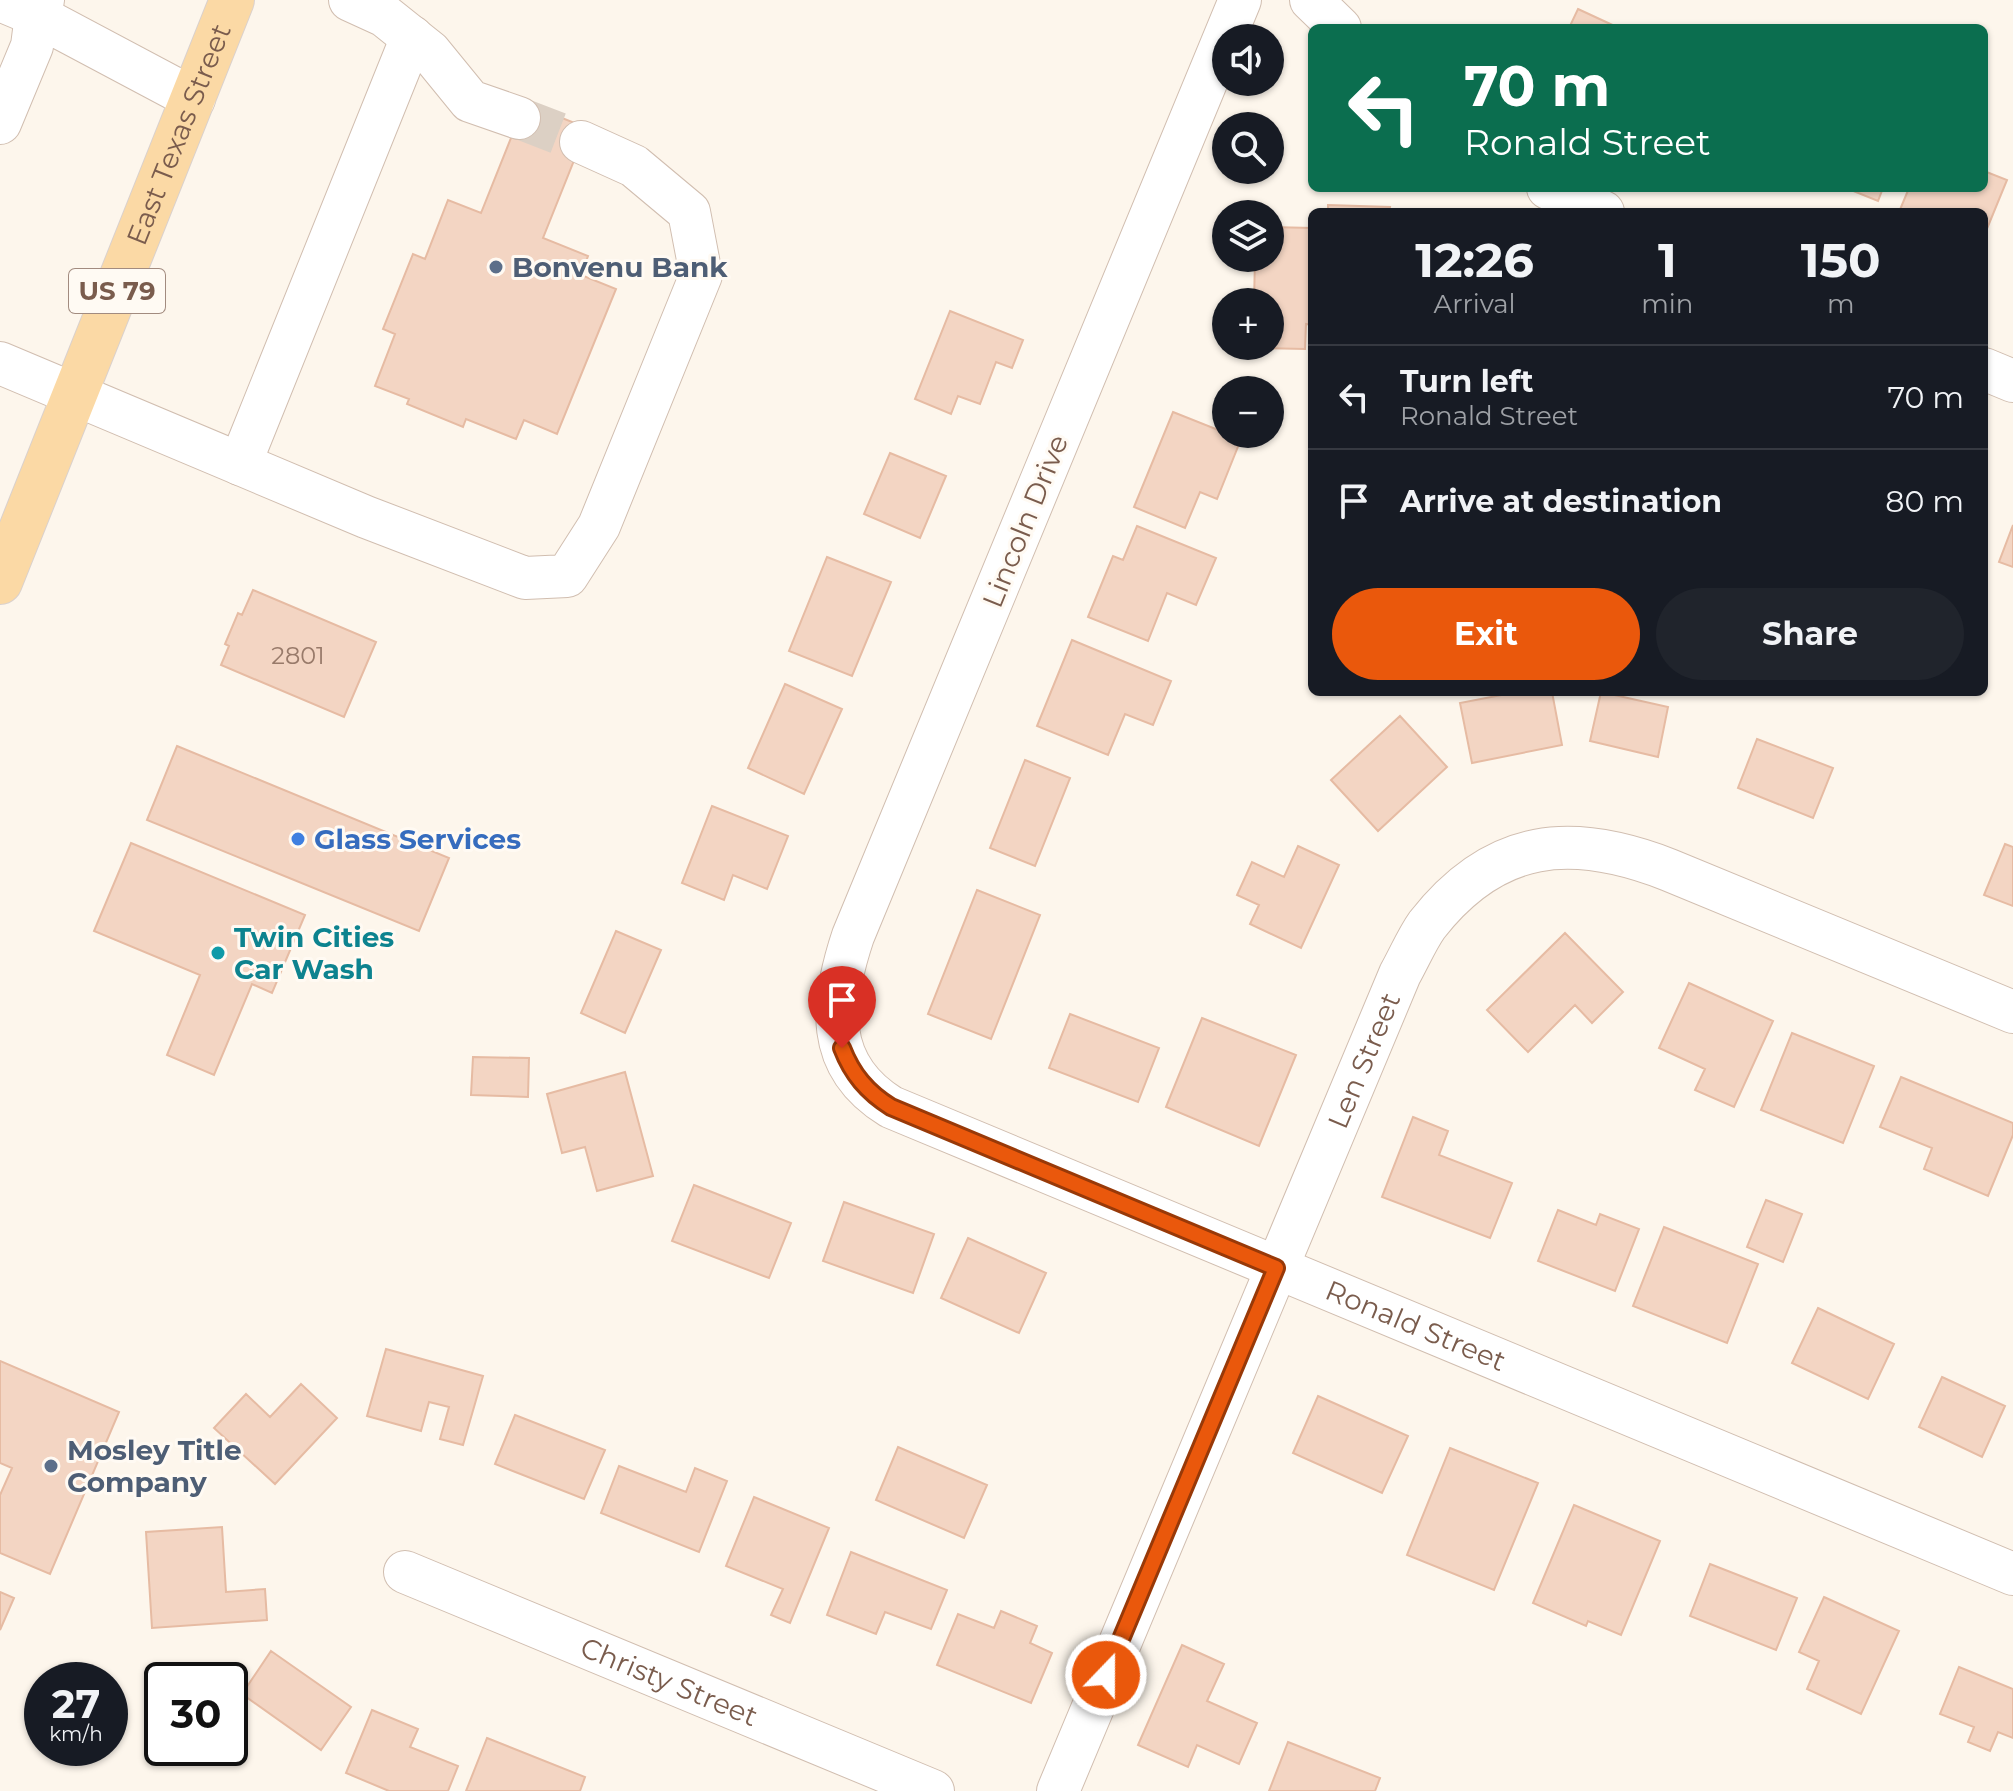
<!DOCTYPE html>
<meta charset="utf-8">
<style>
body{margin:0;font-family:Montserrat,sans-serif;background:#20242c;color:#f1f3f6;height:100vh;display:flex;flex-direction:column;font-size:30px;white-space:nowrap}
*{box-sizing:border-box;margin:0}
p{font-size:26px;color:#9ea1a6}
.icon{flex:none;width:44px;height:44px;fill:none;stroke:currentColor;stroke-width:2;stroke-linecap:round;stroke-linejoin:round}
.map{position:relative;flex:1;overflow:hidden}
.drawer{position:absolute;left:1308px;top:208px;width:680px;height:488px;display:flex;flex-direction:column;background:#171b24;border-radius:12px;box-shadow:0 2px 6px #0004}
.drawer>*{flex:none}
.guide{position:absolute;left:1308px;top:24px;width:680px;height:168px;border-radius:12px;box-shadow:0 2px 6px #0004;background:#0b6e4f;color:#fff;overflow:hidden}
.controls{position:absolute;left:1212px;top:24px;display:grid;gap:16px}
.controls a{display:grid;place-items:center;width:72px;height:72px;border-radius:50%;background:#171b24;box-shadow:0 2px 6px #0004;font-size:40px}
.speed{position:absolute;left:24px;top:1662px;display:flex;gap:16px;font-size:40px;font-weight:700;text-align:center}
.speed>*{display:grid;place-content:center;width:104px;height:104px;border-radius:50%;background:#171b24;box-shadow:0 2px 6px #0004;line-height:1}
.speed small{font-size:20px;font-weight:400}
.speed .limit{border:4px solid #111;border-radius:12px;background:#fff;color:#111}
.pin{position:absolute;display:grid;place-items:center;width:68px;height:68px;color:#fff;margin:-82px -34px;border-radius:50% 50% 50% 0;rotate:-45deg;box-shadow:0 0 8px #0007}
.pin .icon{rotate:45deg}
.me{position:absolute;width:88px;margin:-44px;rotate:22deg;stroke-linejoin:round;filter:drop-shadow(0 0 6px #0008)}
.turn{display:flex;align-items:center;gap:28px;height:168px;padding:0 24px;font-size:36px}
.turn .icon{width:104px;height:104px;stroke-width:2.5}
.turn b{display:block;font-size:56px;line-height:68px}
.eta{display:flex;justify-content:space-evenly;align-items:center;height:136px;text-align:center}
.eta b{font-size:48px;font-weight:700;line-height:56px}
.action{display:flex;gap:16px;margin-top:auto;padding:16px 24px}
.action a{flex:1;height:92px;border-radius:48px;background:#ea580c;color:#fff;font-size:32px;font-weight:700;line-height:92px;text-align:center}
.action a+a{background:#20242c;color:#f1f3f6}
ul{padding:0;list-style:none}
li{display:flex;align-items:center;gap:24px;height:104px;padding:0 24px;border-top:2px solid #363941}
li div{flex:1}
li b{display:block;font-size:30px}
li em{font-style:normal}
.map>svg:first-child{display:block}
.building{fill:#f3d5c3;stroke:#e6bba3;stroke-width:2}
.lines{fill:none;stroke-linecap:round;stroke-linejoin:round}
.minor-tunnel{stroke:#dcd0c4;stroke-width:42;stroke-dasharray:42 21;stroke-linecap:butt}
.minor-casing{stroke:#d1beb0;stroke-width:44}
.major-casing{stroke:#dad1cd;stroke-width:46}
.minor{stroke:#fff;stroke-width:42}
.major{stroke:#fbd9a5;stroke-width:44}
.route-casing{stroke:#983908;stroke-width:20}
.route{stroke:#ea580c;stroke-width:14}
.service-dot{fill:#5c6f8a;stroke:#fffaf3;stroke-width:3}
.shop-dot{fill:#3f7fe0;stroke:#fffaf3;stroke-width:3}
.culture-dot{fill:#0f9aa8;stroke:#fffaf3;stroke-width:3}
.labels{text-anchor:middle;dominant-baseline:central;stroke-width:6;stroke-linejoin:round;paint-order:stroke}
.number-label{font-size:24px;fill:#987a6a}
.shield{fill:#fffaf3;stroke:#a28b7f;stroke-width:2}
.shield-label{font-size:26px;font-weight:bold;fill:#7a5c4d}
.street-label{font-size:28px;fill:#7a5c4d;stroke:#fffaf3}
.service-label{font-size:28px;font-weight:bold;fill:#4e5e75;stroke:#fffaf3;text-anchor:start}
.shop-label{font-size:28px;font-weight:bold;fill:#366cbe;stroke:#fffaf3;text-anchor:start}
.culture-label{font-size:28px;font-weight:bold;fill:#0d838f;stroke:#fffaf3;text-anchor:start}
</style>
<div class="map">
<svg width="2013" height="1791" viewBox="0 0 2013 1791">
<rect width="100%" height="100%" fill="#fdf6ec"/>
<!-- building -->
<path class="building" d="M1578,9L1619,28H1569Z
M525,103L587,128L543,238L588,256L581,275L616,289L557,434L524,420L516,439L466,419L463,427L407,404L409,399L375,386L395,334L383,329L413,254L425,259L448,200L481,213Z
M1984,171L2007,180L1984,236V212H1899L1909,188H1984Z
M1846,188H1883L1878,201Z
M1328,205L1390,207L1389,212H1328Z
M1270,227L1312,228V325L1306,324L1305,349L1252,348L1270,346V302H1254L1255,258H1270Z
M950,311L1023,340L1012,368L996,362L980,404L958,396L951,414L915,399Z
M1173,412L1241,439L1217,499L1200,492L1185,528L1134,507Z
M890,453L946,476L920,538L864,514Z
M2013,525V567L1999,562Z
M1137,526L1216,558L1196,605L1167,593L1148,641L1088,617L1113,556L1123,560Z
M827,557L891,582L852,676L789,651Z
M253,590L376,642L344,717L221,665L229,646L225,644L238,613L242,615Z
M1072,640L1171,681L1153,725L1125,714L1108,755L1037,726Z
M785,684L842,709L804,794L748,768Z
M1517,692H1552L1562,745L1472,763L1460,703Z
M1601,692L1668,707L1658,757L1590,741Z
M1400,716L1447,767L1378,831L1331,780Z
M1757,739L1833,768L1813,818L1738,788Z
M177,746L449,858L419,931L147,820Z
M1025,760L1070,778L1035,866L990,848Z
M712,806L788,836L767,889L733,875L724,900L682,883Z
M131,843L305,915L272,993L252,984L214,1075L167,1055L200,975L94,931Z
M2005,844L2013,847V906L1984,895Z
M1298,846L1339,865L1301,948L1250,924L1259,905L1237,895L1252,862L1284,877Z
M977,890L1040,915L991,1039L928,1014Z
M616,931L661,950L625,1033L581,1013Z
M1565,933L1623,992L1592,1023L1575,1005L1528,1052L1487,1010Z
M1689,983L1773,1021L1734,1107L1695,1090L1705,1069L1659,1048Z
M1070,1014L1159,1048L1138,1102L1049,1068Z
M1202,1018L1296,1055L1259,1146L1166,1107Z
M1792,1033L1874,1066L1843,1143L1761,1110Z
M473,1057L529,1058L528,1097L471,1095Z
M625,1072L653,1176L597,1191L585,1147L562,1153L547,1094Z
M1901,1077L2013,1123V1135L1988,1196L1924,1169L1932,1148L1880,1127Z
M1413,1117L1448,1131L1439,1155L1512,1183L1490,1238L1382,1197Z
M694,1185L791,1223L769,1278L672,1241Z
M1766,1200L1802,1214L1783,1262L1747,1247Z
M844,1202L934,1234L913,1293L823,1261Z
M1558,1210L1596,1225L1600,1214L1639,1229L1615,1291L1538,1261Z
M1664,1227L1758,1264L1727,1343L1633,1306Z
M968,1238L1046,1273L1019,1333L941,1298Z
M1818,1308L1894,1344L1868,1399L1792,1363Z
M386,1349L483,1376L463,1445L440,1439L449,1407L429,1402L421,1431L367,1416Z
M0,1361L119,1412L50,1574L0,1553V1495L12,1468L0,1463Z
M1942,1377L2005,1406L1982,1457L1919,1427Z
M301,1384L337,1418L275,1484L214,1428L246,1394L270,1417Z
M1318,1396L1408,1436L1382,1493L1293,1453Z
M515,1415L605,1450L584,1499L495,1464Z
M898,1447L987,1485L964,1538L876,1500Z
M1450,1448L1538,1483L1494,1590L1407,1555Z
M619,1466L686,1492L695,1468L727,1481L699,1552L601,1513Z
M754,1497L829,1528L790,1623L771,1615L783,1589L726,1566Z
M1574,1505L1660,1541L1621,1635L1588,1621L1586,1626L1533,1603Z
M222,1527L226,1592L265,1589L267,1620L152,1628L146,1532Z
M851,1552L947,1590L931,1629L885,1612L876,1634L827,1615Z
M1710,1564L1797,1598L1776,1650L1690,1616Z
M0,1592L14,1598L0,1630Z
M1824,1597L1899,1631L1861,1714L1807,1689L1819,1661L1799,1652Z
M1001,1611L1037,1626L1030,1643L1052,1653L1031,1703L937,1665L958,1614L994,1628Z
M1182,1645L1224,1664L1207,1701L1257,1723L1239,1764L1197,1745L1188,1767L1138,1745Z
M271,1651L351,1707L321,1750L242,1694Z
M1959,1667L2013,1689V1738L1998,1732L1990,1751L1968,1742L1974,1727L1940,1714Z
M372,1710L418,1729L410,1747L458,1766L448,1791H389L346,1773Z
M487,1738L585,1777L580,1791H466Z
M1288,1742L1380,1778L1375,1791H1269Z"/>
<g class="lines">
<!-- minor-tunnel -->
<path class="minor-tunnel" d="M519,118L581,142"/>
<defs>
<g id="minor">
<path d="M0,0L36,15L43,0"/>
<path d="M350,0L385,16L430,52L470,101L519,118"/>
<path id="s1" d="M1240,0L853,936C831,1002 823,1065 891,1107L2013,1574"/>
<path d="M1311,0L1340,28"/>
<path d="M0,123L32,46L36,15L194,99"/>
<path d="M1548,188L1603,212"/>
<path d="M0,363L366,517L525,578L567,576L599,526L701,275L689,212L634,166L581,142"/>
<path d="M1984,369L2013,381"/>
<path d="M240,464L412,37"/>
<path id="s2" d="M405,1572L933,1791"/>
<path id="s3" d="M1058,1791L1400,974C1409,958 1417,939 1427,925C1495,838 1572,832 1669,870L2013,1012"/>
</g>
<g id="major">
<path id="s4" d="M0,582L232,0"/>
</g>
</defs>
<!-- minor casing -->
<use href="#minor" class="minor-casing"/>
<!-- major casing -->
<use href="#major" class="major-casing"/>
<!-- minor -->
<use href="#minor" class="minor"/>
<!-- major -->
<use href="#major" class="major"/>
</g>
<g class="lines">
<defs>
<path id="route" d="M842,1048C852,1074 867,1092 891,1107L1276,1268L1106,1675"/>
</defs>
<!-- route casing -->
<use href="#route" class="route-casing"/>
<!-- route -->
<use href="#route" class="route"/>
</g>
<!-- markers -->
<g class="service-dot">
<circle cx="496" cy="267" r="8"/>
<circle cx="51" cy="1466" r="8"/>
</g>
<circle class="shop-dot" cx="298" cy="839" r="8"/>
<circle class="culture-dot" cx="218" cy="953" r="8"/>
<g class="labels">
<!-- number labels -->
<g class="number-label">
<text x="298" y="655">2801</text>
</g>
<!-- shield labels -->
<rect class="shield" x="69" y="269" width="96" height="44" rx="6"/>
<g class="shield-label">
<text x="117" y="291">US 79</text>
</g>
<!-- street labels -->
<g class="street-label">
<text stroke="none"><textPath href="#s4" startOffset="482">East Texas Street</textPath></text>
<text transform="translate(1025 521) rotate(-68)">Lincoln Drive</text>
<text stroke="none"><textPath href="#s3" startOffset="792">Len Street</textPath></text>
<text stroke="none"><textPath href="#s1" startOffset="1774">Ronald Street</textPath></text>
<text stroke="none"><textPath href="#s2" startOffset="286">Christy Street</textPath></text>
</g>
<!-- service labels -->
<g class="service-label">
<text x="512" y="267">Bonvenu Bank</text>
<text x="67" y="1450">Mosley Title<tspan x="67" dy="32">Company</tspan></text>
</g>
<!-- shop labels -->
<g class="shop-label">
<text x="314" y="839">Glass Services</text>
</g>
<!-- culture labels -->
<g class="culture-label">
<text x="234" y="937">Twin Cities<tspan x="234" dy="32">Car Wash</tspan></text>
</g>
</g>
</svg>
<div class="controls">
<a><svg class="icon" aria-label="sound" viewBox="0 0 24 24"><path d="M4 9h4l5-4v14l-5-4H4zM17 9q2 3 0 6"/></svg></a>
<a><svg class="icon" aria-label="search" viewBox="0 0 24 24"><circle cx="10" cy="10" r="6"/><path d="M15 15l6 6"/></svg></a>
<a><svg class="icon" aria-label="layers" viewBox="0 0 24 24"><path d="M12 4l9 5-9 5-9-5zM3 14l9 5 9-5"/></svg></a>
<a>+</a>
<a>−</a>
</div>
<div class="speed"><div>27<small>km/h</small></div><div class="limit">30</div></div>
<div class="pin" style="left:842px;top:1048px;background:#d93025"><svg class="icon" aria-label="arrive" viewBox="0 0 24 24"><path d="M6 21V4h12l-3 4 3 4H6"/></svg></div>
<svg class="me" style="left:1106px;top:1675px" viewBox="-20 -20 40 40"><circle r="17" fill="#ea580c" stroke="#fff" stroke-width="3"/><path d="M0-11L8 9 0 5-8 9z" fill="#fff"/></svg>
<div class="guide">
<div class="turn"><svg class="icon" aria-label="left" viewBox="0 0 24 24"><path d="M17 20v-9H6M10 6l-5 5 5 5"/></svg><div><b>70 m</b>Ronald Street</div></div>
</div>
<section class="drawer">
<div class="eta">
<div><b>12:26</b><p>Arrival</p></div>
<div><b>1</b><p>min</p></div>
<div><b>150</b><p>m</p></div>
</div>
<ul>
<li><svg class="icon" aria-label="left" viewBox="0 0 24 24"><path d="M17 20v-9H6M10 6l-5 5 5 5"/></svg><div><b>Turn left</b><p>Ronald Street</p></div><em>70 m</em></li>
<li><svg class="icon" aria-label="arrive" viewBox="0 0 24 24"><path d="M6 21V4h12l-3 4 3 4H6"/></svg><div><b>Arrive at destination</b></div><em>80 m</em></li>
</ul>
<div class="action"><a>Exit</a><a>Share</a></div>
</section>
</div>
